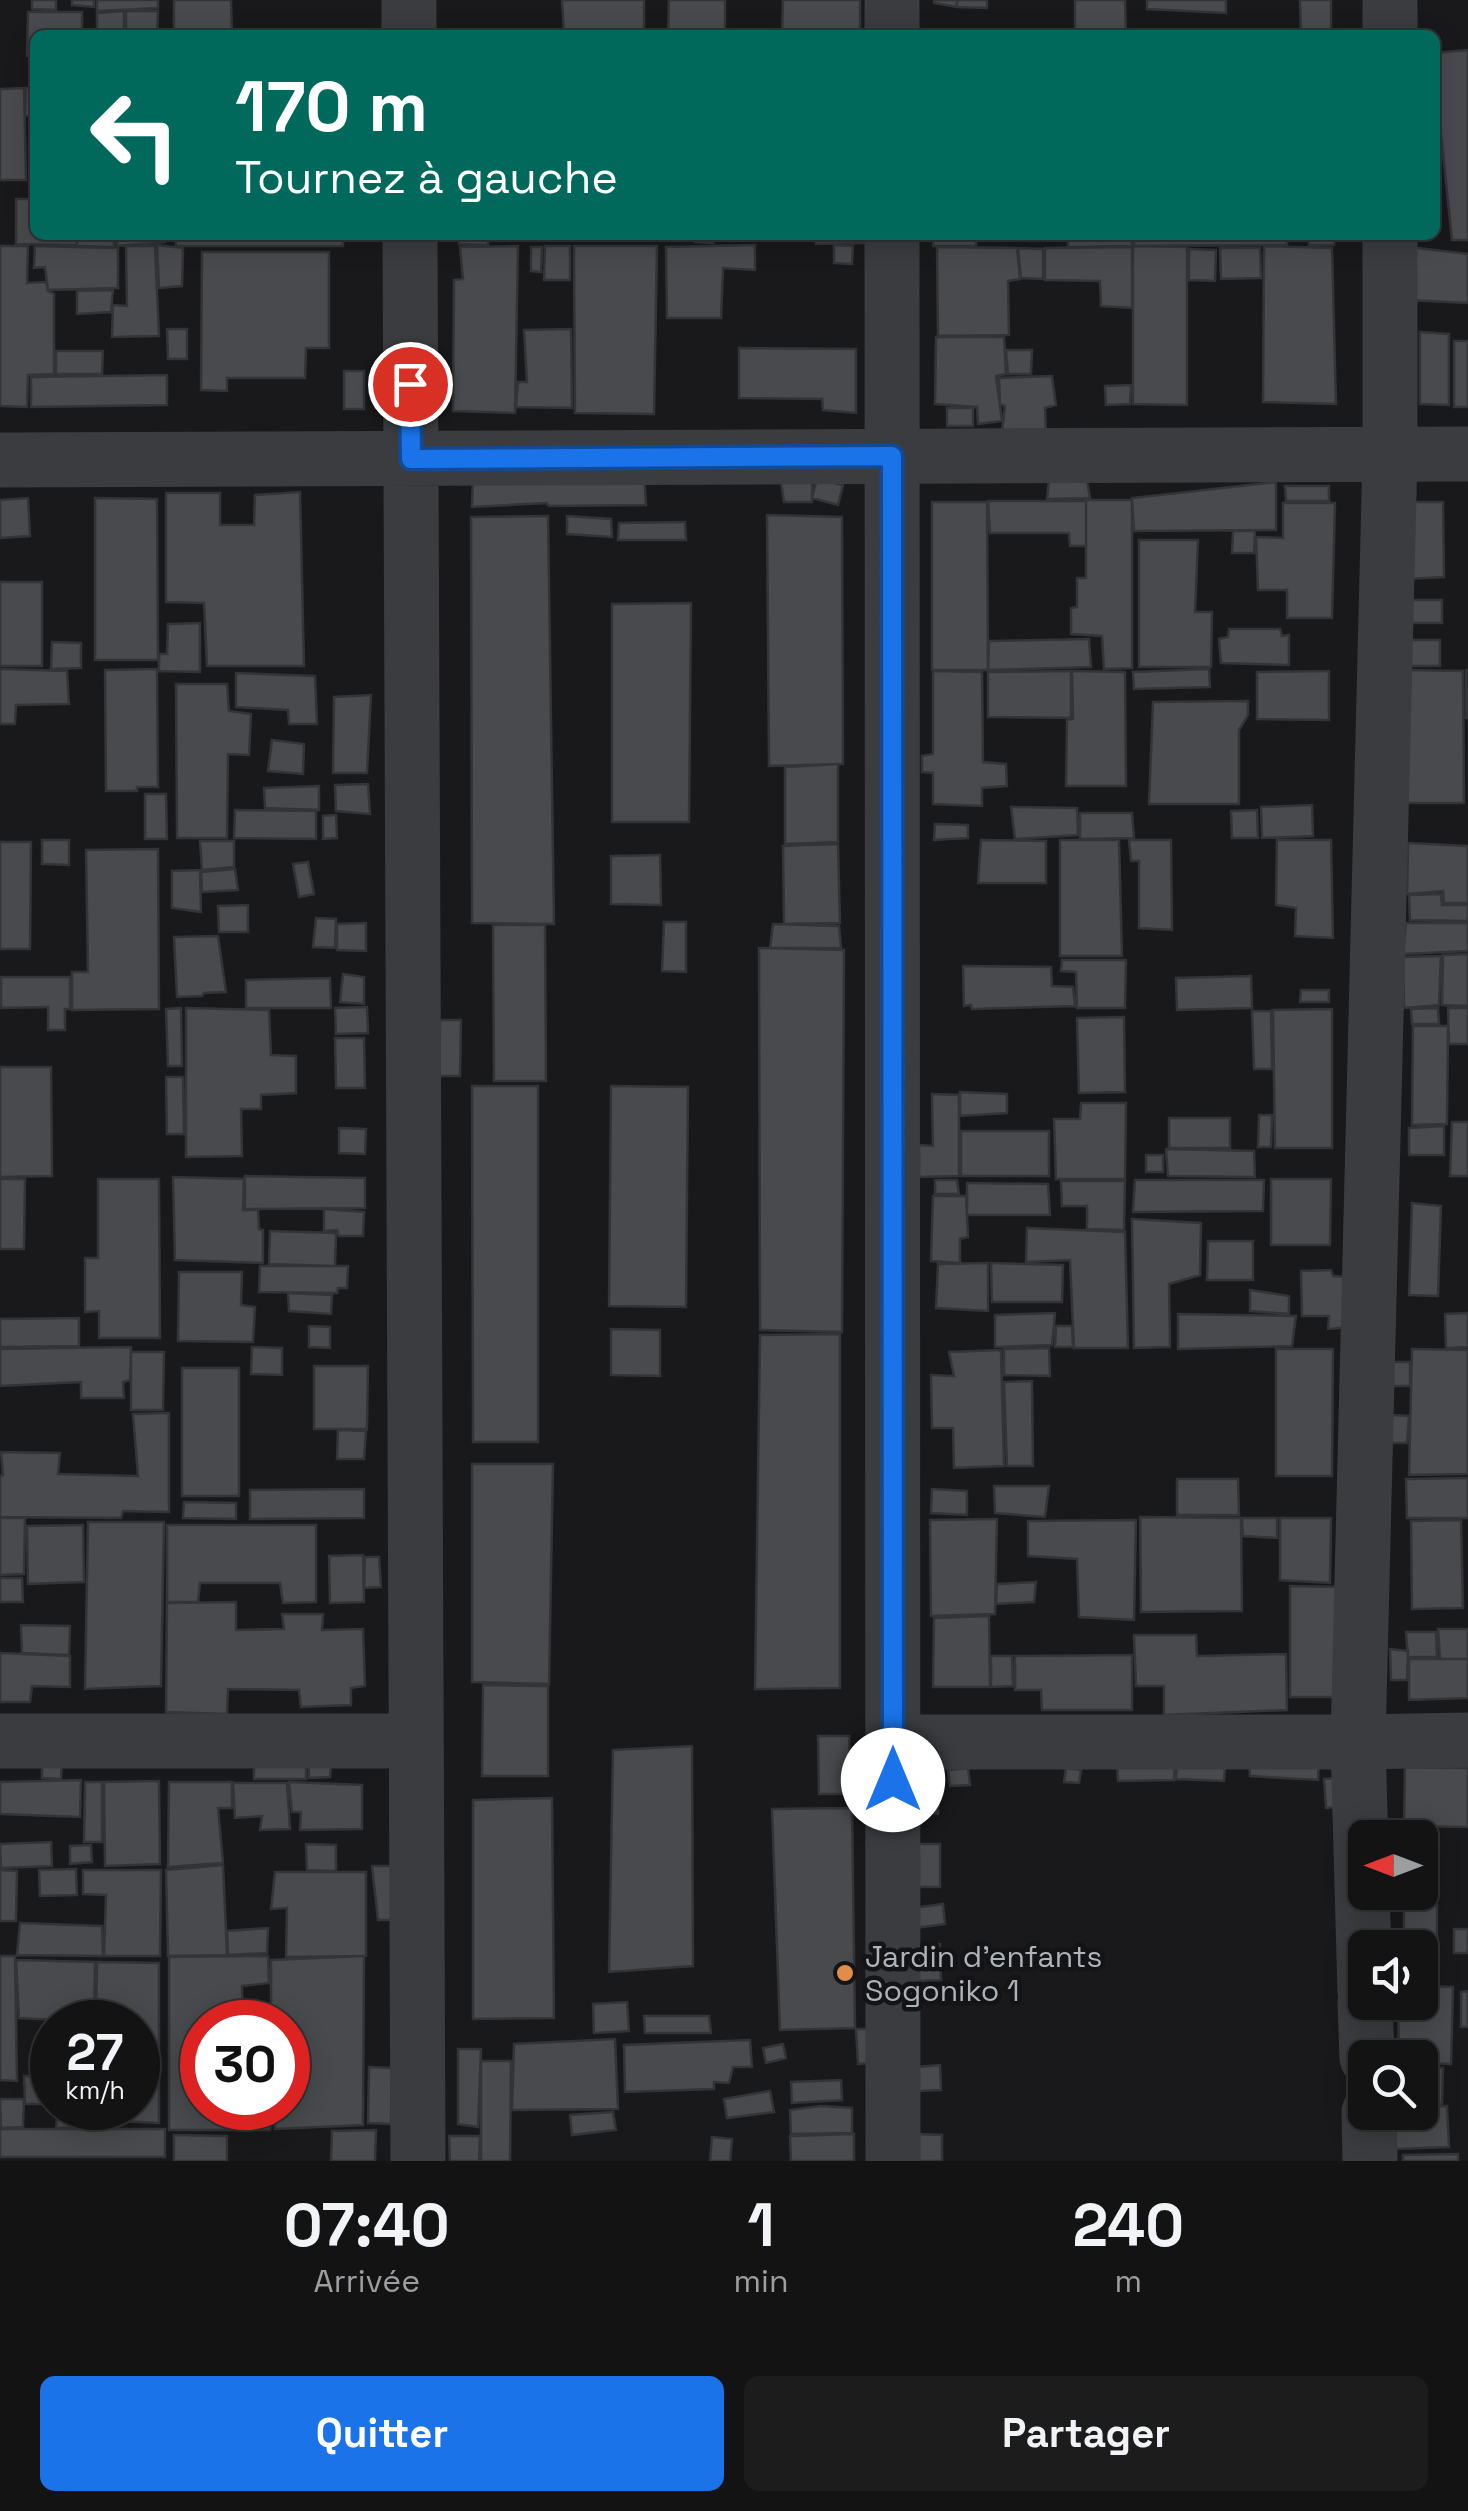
<!DOCTYPE html>
<html lang="fr">
<meta charset="utf-8">
<style>
body{margin:0;font-family:"Space Grotesk",sans-serif;background:#1c1c1d;color:#f1f3f6;height:100vh;display:flex;flex-direction:column;font-size:38px;white-space:nowrap}
*{box-sizing:border-box;margin:0}
p{font-size:32px;color:#9d9ea0}
.icon{flex:none;width:55px;height:55px;fill:none;stroke:currentColor;stroke-width:2;stroke-linecap:round;stroke-linejoin:round}
.map{position:relative;height:2161px;overflow:hidden}
.side{display:flex;flex-direction:column;background:#131314;flex:1}
.side>*{flex:none}
.top-card{position:absolute;left:30px;top:30px;width:1410px;height:210px;border-radius:15px;box-shadow:0 5px 25px #0003,0 0 0 2px #323234;background:#00695c;color:#fff;overflow:hidden}
.needle{width:65px;rotate:270deg}
.controls{position:absolute;left:1348px;top:1820px;display:grid;gap:20px}
.controls a{display:grid;place-items:center;width:90px;height:90px;border-radius:15px;background:#131314;box-shadow:0 5px 25px #0003,0 0 0 2px #323234;font-size:50px}
.speed{position:absolute;left:30px;top:2000px;display:flex;gap:20px;font-size:50px;font-weight:700;text-align:center}
.speed>*{display:grid;place-content:center;width:130px;height:130px;border-radius:50%;background:#131314;box-shadow:0 5px 25px #0003,0 0 0 2px #323234;line-height:1}
.speed small{font-size:25px;font-weight:400}
.speed .limit{border:15px solid #d22;background:#fff;color:#111}
.pin{position:absolute;display:grid;place-items:center;width:85px;height:85px;color:#fff;margin:-42px;border:5px solid #fff;border-radius:50%;box-shadow:0 2px 10px #0007}
.me{position:absolute;width:110px;margin:-55px;rotate:0deg;stroke-linejoin:round;filter:drop-shadow(0 0 8px #0008)}
.turn{display:flex;align-items:center;gap:35px;height:210px;padding:0 40px;font-size:45px}
.turn .icon{width:130px;height:130px;stroke-width:2.5}
.turn b{display:block;font-size:70px;line-height:85px}
.eta{display:flex;justify-content:space-evenly;align-items:center;height:170px;text-align:center}
.eta b{font-size:60px;font-weight:700;line-height:70px}
.button{display:flex;gap:20px;margin-top:auto;padding:20px 40px}
.button a{flex:1;height:115px;border-radius:15px;background:#1a73e8;color:#fff;font-size:40px;font-weight:700;line-height:115px;text-align:center}
.button a+a{background:#1c1c1d;color:#f1f3f6}
.map>svg:first-child{display:block}
.building{fill:#484a4d;stroke:#333437;stroke-width:2.5}
.lines{fill:none;stroke-linecap:round;stroke-linejoin:round}
.minor{stroke:#3a3c3f;stroke-width:55}
.route-casing{stroke:#114b97;stroke-width:25}
.route{stroke:#1a73e8;stroke-width:18}
.poi-dot{fill:#e08d4c;stroke:#141416;stroke-width:4}
.labels{text-anchor:middle;dominant-baseline:central;stroke-width:9;stroke-linejoin:round;paint-order:stroke}
.poi-label{font-size:30px;fill:#adb3b9;stroke:#141416;text-anchor:start}
</style>
<div class="map">
<svg width="1468" height="2161" viewBox="0 0 1468 2161">
<rect width="100%" height="100%" fill="#19191b"/>
<!-- building -->
<path class="building" d="M32,0H56V10L32,9Z
M72,0H94V7L72,5Z
M97,0H158V8L97,11Z
M174,0H231L232,35H174Z
M562,0H644V35H587V31L564,32Z
M669,0H725V35H668Z
M783,0H860V35H782Z
M934,0H957V7L934,3Z
M957,0H987V8L957,7Z
M1075,0H1125L1126,35H1075Z
M1147,0H1226V13L1147,9Z
M1300,0H1331V35H1301Z
M124,11V35H97V13Z
M126,11H158L157,35H126Z
M28,12H82V35H35V57L27,56Z
M1468,50V240H1452L1435,77V53Z
M24,88L26,180H0V89Z
M26,88H35V118L25,115Z
M16,199H35V235H77V245L16,244Z
M78,235H114V247L77,246Z
M116,235H165V242L117,246Z
M175,235H343V246H176Z
M459,235H488V245L459,244Z
M497,235H579V236L497,240Z
M693,235H723H715L713,243L695,242Z
M815,235H866V243L816,244Z
M934,235H976V246H933Z
M1068,235H1132V246L1068,247Z
M1134,235H1287V245L1134,246Z
M1309,235H1334V245H1309Z
M157,245L183,248L182,286L159,288Z
M755,245V270L723,268L721,318H667L666,247Z
M834,245L853,246L852,264L834,263Z
M0,246H28L27,283L46,282L48,291L54,294V374L28,375L27,407L0,406Z
M35,246L118,248V288L48,290L45,267L34,268Z
M126,246H155L159,336L112,337L113,305L127,306Z
M518,246L515,413L453,411L454,280L463,279L460,247Z
M545,246H570V280H544Z
M574,246H657L654,414L575,413Z
M1133,246L1187,247V405L1133,404Z
M1264,246L1332,248L1336,404L1263,402Z
M531,247H542L541,272L531,271Z
M937,247L1017,248L1020,279L1008,281L1009,335L938,336Z
M1132,247V308L1101,306L1100,281L1045,280V248Z
M1409,247L1468,254V303L1408,300Z
M1018,248L1043,249V279L1021,278Z
M1220,248H1260L1261,278L1221,279Z
M1189,249L1216,250L1215,281L1189,280Z
M202,252H329V348H306L305,378H227V391L201,390Z
M113,290L111,312L77,314V291Z
M167,329H187V359H168Z
M571,329L572,408L516,407L518,382H527L524,330Z
M1420,332L1449,334V405L1420,404Z
M936,337H1004L1006,374L996,376L1002,421L978,424L977,407L935,404Z
M1454,341H1468V407H1454Z
M739,348L856,349V413L823,410L822,399L739,398Z
M1006,350H1032L1031,374H1008Z
M56,351H103L102,374H56Z
M344,371H364V409H344Z
M167,375V405L31,407V377Z
M1052,376L1056,405L1045,408L1046,432H1002L1005,406L1000,404L999,378Z
M1131,385L1130,404L1106,405L1105,386Z
M947,408H973V426H947Z
M812,473V502H784L780,474Z
M644,475L646,505L549,506L546,503L472,507L473,480Z
M817,479L843,485L838,505L812,498Z
M1049,480L1087,481L1090,498L1047,499Z
M1276,482V530L1134,531L1132,498Z
M1285,486H1329V501H1286Z
M300,492L304,666H207L204,603L166,602V493H220V525H254L255,495Z
M28,498L30,536L0,538V500Z
M95,498L157,499L158,660H95Z
M1086,500H1132V668L1104,669L1102,636L1071,634V608L1077,607V578H1086Z
M988,501H1086V546H1070L1069,533H990Z
M932,502H987L988,670H932Z
M1407,502H1443L1444,577L1407,579Z
M1283,503H1335L1332,618H1287V590H1258L1256,537L1283,538Z
M767,515L842,517L843,764L769,766Z
M548,516L554,924L472,923L471,517Z
M567,516L611,519L612,537L567,534Z
M685,522L686,540H618L619,523Z
M1233,531H1255L1254,553H1232Z
M1139,540H1198L1195,612H1212L1211,667H1139Z
M0,582H42V666H0Z
M1406,600H1442V623H1406Z
M691,603L689,822H612V604Z
M200,623V672L159,671V654H167L168,624Z
M1229,629H1280L1282,636L1289,635V665L1221,663L1219,639L1228,637Z
M1089,639L1091,667L988,670L989,641Z
M1409,640H1440V666H1409Z
M52,642L81,643V668L51,669Z
M0,669L67,671L69,704L16,705L15,724H0Z
M157,669L158,787H137V791H106L105,670Z
M1209,669L1210,687L1134,689L1133,672Z
M1406,670L1463,671L1464,803H1406Z
M1466,670H1468V718H1466Z
M933,671L982,672L983,762L1006,764L1007,786L982,788V806L933,804V773L922,772V756L933,754Z
M1071,671V718L988,717V672Z
M1072,671L1125,672L1126,786H1066L1067,720L1073,719Z
M1329,671V720L1257,719V672Z
M236,673L315,676L317,724H289L288,710L236,707Z
M176,684H227L229,711L251,714L249,755L228,754L227,838H177Z
M371,695L367,773H333L334,697Z
M1248,701V715L1239,730V804H1149L1153,702Z
M272,740L304,744L303,774L268,771Z
M838,764V842L785,844V767Z
M368,784L370,814L336,811L335,785Z
M319,786V810L265,808L264,788Z
M145,794H166L167,839H145Z
M1312,805L1313,836L1262,838L1261,807Z
M1011,807L1077,808L1078,835L1015,839Z
M235,810L316,811V839L234,838Z
M1257,810L1258,838H1232L1231,811Z
M1080,813H1132L1134,838L1080,839Z
M336,815L337,838L323,839V816Z
M935,824L968,825V838L934,840Z
M42,840H69V865L42,864Z
M981,840L1046,841V883H978Z
M1060,840H1119L1122,956H1060Z
M1129,840H1171L1172,930L1139,928V861H1131Z
M1277,840H1331L1333,938L1295,936L1296,908L1276,905Z
M200,841H234V867L202,870Z
M0,842H31L30,949H0Z
M1408,843L1468,846V903H1444L1443,891L1407,894Z
M838,844L840,923L784,924L783,846Z
M158,849L159,1009L72,1010V972H88L86,850Z
M660,855L661,905L611,904V856Z
M308,862L314,894L299,897L293,864Z
M235,869L238,890L202,892L201,872Z
M200,870L201,912L172,908V871Z
M1441,894L1442,905H1468V921L1410,920L1409,895Z
M248,905V932H219L218,906Z
M316,918L336,919L335,948L313,947Z
M664,922H686V972L662,971Z
M366,923V951L337,950V924Z
M1406,923H1468V951L1403,954Z
M773,924L839,926L841,948H770Z
M493,925H545L546,1081H494Z
M218,936L226,992L204,993L202,996L177,997L174,937Z
M759,948L844,950L842,1332L760,1330Z
M1468,954V1006L1442,1005L1443,955Z
M1441,956L1439,1005L1404,1008L1403,957Z
M1062,960H1126L1125,1008H1077L1076,972L1061,971Z
M963,966L1051,967L1052,986L1073,987L1075,1006L972,1009L971,1005L964,1006Z
M343,974L364,977V1004L340,1002Z
M1251,976L1252,1008L1177,1010L1176,978Z
M1,977H70V1009H65V1030H48V1007L1,1008Z
M330,978L331,1008H246V980Z
M1301,990H1329V1002H1300Z
M367,1007L368,1033L336,1034L335,1008Z
M181,1008L182,1066H168L166,1009Z
M186,1008L269,1010L271,1055L296,1056V1093L261,1095V1109H241L242,1156L186,1157Z
M1438,1008L1439,1024H1412L1411,1009Z
M1448,1008H1468V1044H1449Z
M1332,1009V1148H1275L1273,1010Z
M1252,1011H1271L1272,1069H1254Z
M1124,1017L1125,1092L1079,1093L1077,1018Z
M440,1020H461L460,1076H439Z
M1413,1026H1448L1447,1124L1412,1125Z
M335,1038H364L365,1088H336Z
M0,1067H51L52,1176L0,1177Z
M166,1077H183L184,1134H167Z
M472,1086H538V1442H473Z
M611,1086L688,1087L686,1307L609,1306Z
M960,1092L1007,1094V1113L960,1116Z
M932,1094L959,1095V1176L919,1177V1145L933,1146Z
M1081,1103H1126L1125,1179H1056L1054,1119H1080Z
M1259,1115H1272L1271,1147H1258Z
M1169,1118H1230V1148H1169Z
M1452,1122H1468V1176H1450Z
M1444,1126V1155H1409V1128Z
M339,1128L366,1129L365,1154L339,1153Z
M961,1131H1049V1176H961Z
M1166,1149L1254,1151L1255,1177L1168,1176Z
M1146,1155H1163V1172H1146Z
M245,1176L365,1178V1208L245,1209Z
M173,1177L244,1179L243,1210H258L259,1229L263,1230V1263L175,1260Z
M0,1179H25L24,1249H0Z
M98,1179H159L160,1338H99V1311L85,1312V1258H98Z
M1271,1179H1331L1330,1245H1271Z
M935,1180H957L959,1194H935Z
M1135,1180H1264L1263,1211L1133,1212Z
M1061,1181H1125L1124,1230L1087,1229V1206H1062Z
M967,1183L1048,1184L1050,1215H967Z
M933,1196H966L968,1237L960,1239V1263L931,1261Z
M1412,1203L1441,1206L1438,1296L1409,1295Z
M324,1209L364,1212L363,1236H339L337,1230L324,1231Z
M1132,1219L1201,1223L1200,1275L1169,1284L1170,1347L1134,1348Z
M1027,1228L1125,1232L1128,1348H1074L1070,1260L1026,1262Z
M270,1231L336,1233L335,1266L269,1264Z
M1208,1241H1253V1280H1207Z
M988,1263V1311L936,1308L938,1264Z
M991,1263L1063,1265L1062,1302H992Z
M260,1266H348L347,1288H338L337,1293L259,1292Z
M1331,1270L1333,1276L1348,1277L1351,1327L1328,1329L1329,1316H1302L1301,1271Z
M179,1272H242L241,1305L255,1307L253,1342L178,1341Z
M1250,1290L1289,1296V1314L1250,1311Z
M288,1293L332,1295L331,1314L289,1311Z
M1055,1313L1052,1345L995,1347V1315Z
M1468,1313V1347L1446,1348L1445,1314Z
M1178,1314L1296,1316L1292,1346L1178,1349Z
M79,1318V1346L0,1347V1319Z
M309,1326L330,1327V1348L309,1347Z
M1056,1326H1072L1073,1347H1055Z
M611,1329L660,1330V1376L611,1375Z
M840,1334V1688L755,1689L760,1335Z
M131,1347L130,1380L123,1382L124,1398H81V1382L0,1386V1349Z
M252,1347L282,1348V1375L251,1374Z
M1049,1348L1050,1376L1004,1375V1349Z
M1276,1349H1333L1332,1476H1276Z
M1412,1349L1468,1350V1474L1409,1475Z
M1001,1350L1004,1466L954,1468L953,1428H932L931,1375L954,1376L949,1352Z
M131,1352H164L163,1410H131Z
M1392,1362H1410V1386H1393Z
M314,1366H368L367,1429H314Z
M182,1368H239V1496H182Z
M1032,1381L1033,1466H1007L1004,1382Z
M169,1413V1512L123,1511L121,1518L0,1517V1476L3,1475L1,1452L60,1453L58,1474L138,1476L133,1414Z
M1390,1415L1409,1416L1407,1443H1390Z
M338,1430L366,1431L364,1459H337Z
M472,1464H553L549,1684L472,1682Z
M1468,1478V1518H1407L1406,1479Z
M1177,1479H1238L1239,1515H1177Z
M994,1486H1049L1045,1517L995,1513Z
M364,1489V1518L250,1519V1490Z
M932,1489L967,1491V1515L931,1513Z
M184,1502L236,1503V1519L183,1518Z
M1140,1517L1241,1518L1242,1611L1141,1612Z
M0,1518H25L24,1574L0,1575Z
M1242,1518H1277V1538L1243,1536Z
M1280,1518H1331L1330,1583L1280,1580Z
M997,1519L995,1614L931,1616L930,1520Z
M1136,1520L1134,1620L1079,1617L1077,1559L1028,1556V1521Z
M1461,1520L1463,1608L1412,1609L1411,1521Z
M88,1522H164L161,1686L85,1689Z
M83,1525L84,1582L28,1584L27,1526Z
M167,1525H316V1602L283,1603L280,1583H200L198,1602H167Z
M363,1555L364,1602L330,1603L329,1556Z
M365,1557H379L381,1587L364,1588Z
M0,1578H22L23,1602H0Z
M1036,1582L1034,1602L996,1604L997,1584Z
M1290,1586L1341,1587L1342,1697H1290Z
M236,1602V1630L284,1629L282,1614H323L322,1630L363,1629L365,1686L351,1688V1705L301,1707L299,1690L228,1689L227,1714L166,1712L167,1603Z
M989,1616L990,1687H933L934,1618Z
M21,1625L70,1626L69,1655L22,1653Z
M1438,1629H1468V1659H1440Z
M1406,1632H1436L1437,1657H1408Z
M1134,1635H1196L1197,1656L1286,1654L1287,1710L1164,1715V1686H1136Z
M1390,1649L1408,1651L1407,1680H1391Z
M0,1653L70,1656V1687L32,1686L30,1702H0Z
M1132,1655V1710H1042L1041,1690H1015V1656Z
M991,1656H1012L1013,1686L991,1687Z
M1409,1659H1468V1698L1409,1700Z
M483,1685L548,1686V1776H482Z
M818,1736H849L851,1794H819Z
M692,1746L693,1966L609,1972L613,1750Z
M42,1754L62,1755L61,1779L42,1778Z
M254,1758H306V1779H254Z
M1319,1758L1318,1780L1250,1776L1249,1761Z
M1117,1760H1175L1174,1780L1118,1781Z
M309,1761L331,1762L330,1777L309,1778Z
M1177,1761L1225,1766L1224,1781L1176,1779Z
M1405,1767L1468,1768V1827L1404,1826Z
M968,1768L970,1785L950,1786L948,1770Z
M1066,1768L1081,1770L1079,1783L1064,1782Z
M917,1777L940,1783L938,1814L912,1809Z
M1351,1777L1353,1806L1326,1808L1324,1779Z
M81,1780L80,1817L0,1814V1782Z
M159,1781L160,1864L105,1866L104,1782Z
M85,1782H102V1842H84Z
M169,1782H232V1808H218L223,1863L168,1867Z
M289,1782L362,1785V1829L300,1830L301,1812H292Z
M233,1783H287L290,1829L260,1830L262,1816L235,1818Z
M552,1798L554,2018L473,2019V1800Z
M852,1808L855,2028L780,2030L772,1809Z
M51,1842L52,1866L1,1868L0,1844Z
M1420,1842H1426V1866H1420Z
M306,1844L336,1845V1871L307,1870Z
M913,1844H940V1887H913Z
M91,1845L92,1862L70,1864V1846Z
M223,1865L227,1955L168,1956L166,1870Z
M372,1866H398L393,1920H378Z
M76,1869L77,1895L40,1896L39,1870Z
M0,1870L17,1871L16,1921H0Z
M83,1870H161L160,1956H104L106,1895L83,1894Z
M275,1872H366V1956L286,1957L287,1908L271,1909Z
M943,1904L945,1924L915,1928L913,1908Z
M1404,1905H1437V1937H1404Z
M20,1923L102,1926L103,1956L17,1955Z
M268,1928L267,1953L228,1955L227,1931Z
M1454,1929H1468V1953H1454Z
M940,1944L941,1980L919,1981L918,1946Z
M0,1956H15L17,2081L0,2080Z
M268,1956L269,1983L242,1986L243,2022H202V2108H272L270,2130H169V1957Z
M364,1956L363,2125L275,2129V2108H288V2022H271V1960Z
M16,1960L95,1962L94,2022L19,2018Z
M97,1962L159,1963V2123L96,2120V2108H138V2022H96Z
M1420,1986L1453,1987L1451,2064L1420,2063V2058H1399L1398,2002H1420Z
M1468,1991V2027H1461V1992Z
M627,2002L629,2031L594,2033L593,2004Z
M644,2016H709L711,2033H645Z
M856,2029H871L872,2063L858,2064Z
M615,2039L618,2109L512,2110L514,2044Z
M750,2040L752,2067H733L729,2083L714,2082V2089L625,2092L624,2045Z
M783,2044L786,2058L766,2063L763,2048Z
M458,2049H481L478,2127L458,2124Z
M481,2061H511L510,2161H481Z
M940,2065L941,2090L919,2091L917,2067Z
M369,2067L392,2068L391,2124L368,2123Z
M1420,2067L1443,2068L1442,2104H1420Z
M24,2076H52V2104H25Z
M841,2080L842,2100L792,2103L791,2082Z
M770,2091L774,2112L727,2118L724,2099Z
M0,2099H24L23,2127L1,2128Z
M821,2106L852,2108V2133L791,2134L790,2110Z
M1447,2106L1449,2147L1396,2149L1394,2112H1420V2107Z
M58,2108H94L95,2127L56,2128Z
M613,2112L616,2130L572,2135L570,2115Z
M0,2129H165V2157H0Z
M376,2130L375,2161H331L332,2131Z
M854,2134V2161H791L790,2136Z
M917,2134L942,2135V2161H918Z
M174,2135L227,2136V2161H174Z
M449,2136H480L479,2161H450Z
M712,2137L732,2139L730,2161H710Z
M1458,2154V2161H1403V2155Z"/>
<g class="lines">
<!-- minor -->
<path class="minor" d="M409,0V35
M892,0V35
M1390,0V35
M410,235L418,2161
M892,235L893,2161
M0,460L1468,454
M0,1741H416
M893,1742H1358L1468,1740
M1365,1992L1358,1742L1390,454V235
M1365,2002L1367,2058
M1369,2112L1370,2161"/>
</g>
<g class="lines">
<defs>
<path id="route" d="M410,384L411,459L892,456L893,1780"/>
</defs>
<!-- route casing -->
<use href="#route" class="route-casing"/>
<!-- route -->
<use href="#route" class="route"/>
</g>
<!-- markers -->
<circle class="poi-dot" cx="845" cy="1973" r="10"/>
<g class="labels">
<!-- poi labels -->
<g class="poi-label">
<text x="865" y="1956">Jardin d'enfants<tspan x="865" dy="34">Sogoniko 1</tspan></text>
</g>
</g>
</svg>
<div class="controls">
<a><svg class="needle" viewBox="-14 -14 28 28"><path d="M0-13l5 13h-10z" fill="#e53935"/><path d="M0 13l5-13h-10z" fill="#9d9ea0"/></svg></a>
<a><svg class="icon" aria-label="sound" viewBox="0 0 24 24"><path d="M4 9h4l5-4v14l-5-4H4zM17 9q2 3 0 6"/></svg></a>
<a><svg class="icon" aria-label="search" viewBox="0 0 24 24"><circle cx="10" cy="10" r="6"/><path d="M15 15l6 6"/></svg></a>
</div>
<div class="speed"><div>27<small>km/h</small></div><div class="limit">30</div></div>
<div class="pin" style="left:410px;top:384px;background:#d93025"><svg class="icon" aria-label="arrive" viewBox="0 0 24 24"><path d="M6 21V4h12l-3 4 3 4H6"/></svg></div>
<svg class="me" style="left:893px;top:1780px" viewBox="-20 -20 40 40"><circle r="19" fill="#fff"/><path d="M0-13L10 11 0 6-10 11z" fill="#1a73e8"/></svg>
<div class="top-card">
<div class="turn"><svg class="icon" aria-label="left" viewBox="0 0 24 24"><path d="M17 20v-9H6M10 6l-5 5 5 5"/></svg><div><b>170 m</b>Tournez à gauche</div></div>
</div>
</div>
<section class="side">
<div class="eta">
<div><b>07:40</b><p>Arrivée</p></div>
<div><b>1</b><p>min</p></div>
<div><b>240</b><p>m</p></div>
</div>
<div class="button"><a>Quitter</a><a>Partager</a></div>
</section>
